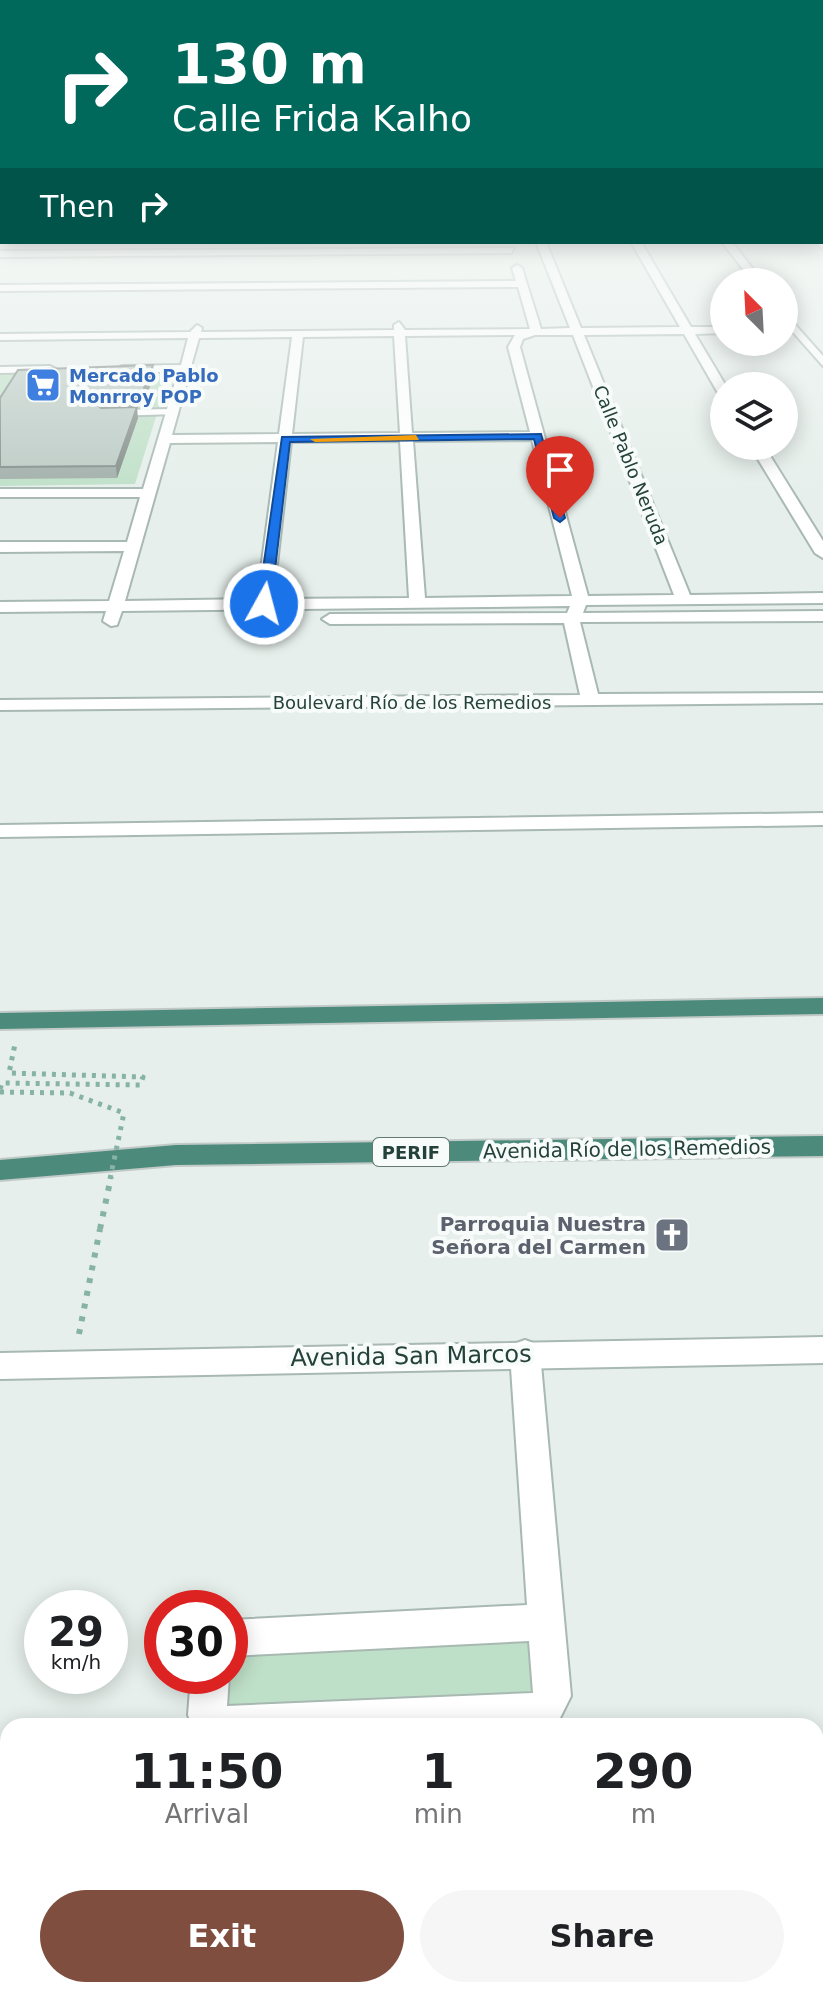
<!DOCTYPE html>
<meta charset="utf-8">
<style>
body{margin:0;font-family:"DejaVu Sans",sans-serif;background:#f6f6f6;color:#202124;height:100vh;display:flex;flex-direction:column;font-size:30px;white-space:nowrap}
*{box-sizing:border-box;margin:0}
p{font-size:26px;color:#757577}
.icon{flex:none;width:44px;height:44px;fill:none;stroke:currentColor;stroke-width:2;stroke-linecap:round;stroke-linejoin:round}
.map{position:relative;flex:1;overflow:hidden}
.details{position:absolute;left:0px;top:1718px;width:824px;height:280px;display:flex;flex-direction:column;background:#fff;border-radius:24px 24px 0 0;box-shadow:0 4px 20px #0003}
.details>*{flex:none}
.top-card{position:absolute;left:0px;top:0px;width:824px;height:244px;box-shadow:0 4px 20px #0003;background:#00695c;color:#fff;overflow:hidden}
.needle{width:52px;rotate:336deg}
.controls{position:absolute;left:710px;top:268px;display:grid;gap:16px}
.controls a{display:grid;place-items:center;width:88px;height:88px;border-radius:50%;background:#fff;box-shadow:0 4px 20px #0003;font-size:40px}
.speed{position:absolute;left:24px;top:1590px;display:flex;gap:16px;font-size:40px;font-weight:700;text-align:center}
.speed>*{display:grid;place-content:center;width:104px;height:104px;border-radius:50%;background:#fff;box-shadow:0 4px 20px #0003;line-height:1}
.speed small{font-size:20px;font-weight:400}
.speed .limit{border:12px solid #d22;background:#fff;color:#111}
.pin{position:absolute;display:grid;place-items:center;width:68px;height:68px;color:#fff;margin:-82px -34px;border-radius:50% 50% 50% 0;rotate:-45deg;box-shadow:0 0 8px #0007}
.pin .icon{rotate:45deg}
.me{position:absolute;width:88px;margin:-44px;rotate:7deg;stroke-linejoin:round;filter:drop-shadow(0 0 6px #0008)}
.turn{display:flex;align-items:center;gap:28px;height:168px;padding:0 40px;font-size:36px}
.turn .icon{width:104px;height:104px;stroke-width:2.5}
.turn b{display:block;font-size:56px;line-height:68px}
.then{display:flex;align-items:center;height:76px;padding:0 40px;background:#0003;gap:16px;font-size:30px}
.eta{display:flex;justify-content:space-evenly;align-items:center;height:136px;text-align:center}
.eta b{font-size:48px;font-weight:700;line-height:56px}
.primary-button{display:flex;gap:16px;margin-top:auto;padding:16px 40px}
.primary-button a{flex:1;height:92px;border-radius:48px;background:#7f4e3f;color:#fff;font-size:32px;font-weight:700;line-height:92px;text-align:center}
.primary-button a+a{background:#f6f6f6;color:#202124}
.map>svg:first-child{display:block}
.green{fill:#bfe0c8}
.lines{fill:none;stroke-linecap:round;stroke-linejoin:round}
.service-casing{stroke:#a8b8b2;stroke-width:4}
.minor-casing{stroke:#a8b8b2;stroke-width:4}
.tertiary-casing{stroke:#a8b8b2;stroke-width:4}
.trunk-casing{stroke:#c2cac8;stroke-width:4}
.path-far1{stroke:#86b3a5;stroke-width:5;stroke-dasharray:4 6;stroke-linecap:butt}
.path{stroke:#86b3a5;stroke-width:6;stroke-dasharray:5 8;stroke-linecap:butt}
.service{fill:#fff;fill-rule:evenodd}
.minor{fill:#fff;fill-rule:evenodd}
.tertiary{fill:#fff;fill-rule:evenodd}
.trunk{fill:#4c8a7c;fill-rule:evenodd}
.path-bridge-far1{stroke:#86b3a5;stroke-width:5;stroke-dasharray:4 6;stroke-linecap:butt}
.path-bridge{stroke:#86b3a5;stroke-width:6;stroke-dasharray:5 8;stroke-linecap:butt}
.wall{fill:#a1aea9}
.shaded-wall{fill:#838d89}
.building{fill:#bbcac4;stroke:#838d89;stroke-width:2}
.route{fill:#1a73e8;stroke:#114b97;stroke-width:2}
.slow{fill:#f59e0b}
.labels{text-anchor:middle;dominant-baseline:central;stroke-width:8;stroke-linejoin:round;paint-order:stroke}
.far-shop-label{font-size:18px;font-weight:bold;fill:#366cbe;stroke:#f7fbf9;text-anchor:start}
.far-street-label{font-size:18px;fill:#24423a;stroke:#f7fbf9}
.shield{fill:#f7fbf9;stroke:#637a73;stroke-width:2}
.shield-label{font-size:18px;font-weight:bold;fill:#24423a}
.street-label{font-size:20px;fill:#24423a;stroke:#f7fbf9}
.worship-label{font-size:20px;font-weight:bold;fill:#5b616d;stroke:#f7fbf9;text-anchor:end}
.near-street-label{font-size:24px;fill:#24423a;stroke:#f7fbf9}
</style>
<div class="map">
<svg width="823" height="1998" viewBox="0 0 823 1998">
<rect width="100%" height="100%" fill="#e6efeb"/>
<!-- green -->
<path class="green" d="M170,372L135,484L0,486V374Z
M531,1640L536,1702L218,1710L221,1676H230V1648Z"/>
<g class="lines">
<defs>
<path id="service" d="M174,409L178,414L110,416L105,413L110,410Z"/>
<path id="minor" d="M0,222H2V225H0Z
M823,240V249L815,242Z
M536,242H546L581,328L680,327L631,242H641L691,327H724V333L695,334L726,386L724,397L718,393L684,334L584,335L690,595L823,593V603L586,605L583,613L823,611V621L580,622L598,694L823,693V703L0,710V700L580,695L564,623L330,624L322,619L330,614L567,613L570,606L122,611L117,625L111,626L103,621L106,611L0,612V602L109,601L124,551L0,552V542H127L140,497H0V489H143L178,372H122L116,369L122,366L181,365L188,338L0,340V334L190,332L197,325L202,328L201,332L394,330V325L399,322L405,330L530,329L518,287L0,291V285L516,281L512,268L517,265L522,268L541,329L570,328ZM515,335L508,347L530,432L412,433L405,336ZM535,335H573L674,595L588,596L520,347L523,339ZM394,336L400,433L292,434L303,337ZM292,337L279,434L172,435L199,338ZM532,440L572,596L425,598L413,441ZM400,441L409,598L273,599L291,442ZM278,442L257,599L125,601L170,443Z
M722,242H732L763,282H753Z
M514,248L511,253L0,257V251Z
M784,312L823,356V366L784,322Z
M0,367L50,366L56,369L50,372L0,373Z
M750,446H764L823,541V558L815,553Z
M823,813V825L0,837V825Z
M525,1340L536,1344L540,1353L571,1696L559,1720L546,1726H192L188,1715L191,1676H229L227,1706L533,1693L529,1641L230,1656V1620L527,1605L510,1353L514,1344Z"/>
<path id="tertiary" d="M823,1337V1363L0,1379V1353Z"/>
<path id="trunk" d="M823,998V1014L0,1029V1013Z
M823,1136V1156L176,1165L0,1180V1160L176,1145Z"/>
</defs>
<!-- service casing -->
<use href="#service" class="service-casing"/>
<!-- minor casing -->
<use href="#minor" class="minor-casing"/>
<!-- tertiary casing -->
<use href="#tertiary" class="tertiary-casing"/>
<!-- trunk casing -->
<use href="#trunk" class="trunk-casing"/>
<!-- path-far1 -->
<path class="path-far1" d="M0,1089L2,1083L140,1085L143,1077L9,1073L15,1044
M0,1092L70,1093L124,1113"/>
<!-- path -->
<path class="path" d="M79,1334L100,1229"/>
<!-- service -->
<use href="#service" class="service"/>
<!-- minor -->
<use href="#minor" class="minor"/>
<!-- tertiary -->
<use href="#tertiary" class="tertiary"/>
<!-- trunk -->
<use href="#trunk" class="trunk"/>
<!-- path-bridge-far1 -->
<path class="path-bridge-far1" d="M110,1179L124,1113"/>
<!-- path-bridge -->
<path class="path-bridge" d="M100,1229L111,1177"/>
</g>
<!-- wall -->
<path class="wall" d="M153,365L154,375L143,406L100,408L138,418L117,478L0,479V398Z"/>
<!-- shaded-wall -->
<path class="shaded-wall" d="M153,365L154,375L143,406L141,396Z
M100,396L102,407L94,412L93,401Z
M137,407L138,418L117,478L116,466Z"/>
<!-- building -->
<path class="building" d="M153,365L141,396H100L93,401L101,408L137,407L116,466L0,467V398L18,370Z"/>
<!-- sky -->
<linearGradient id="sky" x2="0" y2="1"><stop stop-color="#84bce0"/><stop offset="0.44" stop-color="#f4f8f6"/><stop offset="1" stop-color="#f4f8f6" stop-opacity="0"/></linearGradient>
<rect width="823" height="501" fill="url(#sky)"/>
<!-- route -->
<path class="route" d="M541,434L565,518L560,522L554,518L534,439L290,442L271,604L264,608L258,604L282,437Z"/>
<!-- slow -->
<path class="slow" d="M416,435L419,440L315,442L310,439Z"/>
<!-- icons -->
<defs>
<symbol id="supermarket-square" viewBox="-11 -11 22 22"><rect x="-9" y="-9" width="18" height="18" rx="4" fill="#3f7fe0" stroke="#f7fbf9"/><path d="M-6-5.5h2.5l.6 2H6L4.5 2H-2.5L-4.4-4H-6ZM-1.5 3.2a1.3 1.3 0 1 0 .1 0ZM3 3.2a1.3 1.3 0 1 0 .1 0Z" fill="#fff"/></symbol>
<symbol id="church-square" viewBox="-11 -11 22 22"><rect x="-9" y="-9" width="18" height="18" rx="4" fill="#6b7280" stroke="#f7fbf9"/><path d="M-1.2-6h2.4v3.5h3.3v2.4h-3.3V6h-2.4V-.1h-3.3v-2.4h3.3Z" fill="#fff"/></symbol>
</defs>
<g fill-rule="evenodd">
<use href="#supermarket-square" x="23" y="365" width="40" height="40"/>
<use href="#church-square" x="652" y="1215" width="40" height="40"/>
</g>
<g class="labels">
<!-- far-shop labels -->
<g class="far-shop-label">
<text x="69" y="375">Mercado Pablo<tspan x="69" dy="21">Monrroy POP</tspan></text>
</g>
<!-- far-street labels -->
<g class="far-street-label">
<text transform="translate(631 465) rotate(68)">Calle Pablo Neruda</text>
<text x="412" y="702">Boulevard Río de los Remedios</text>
</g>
<!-- shield labels -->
<rect class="shield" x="373" y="1138" width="76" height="28" rx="6"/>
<g class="shield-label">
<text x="411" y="1152">PERIF</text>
</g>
<!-- street labels -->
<g class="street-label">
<text transform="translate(627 1149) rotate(-1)">Avenida Río de los Remedios</text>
</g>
<!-- worship labels -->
<g class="worship-label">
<text x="646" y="1224">Parroquia Nuestra<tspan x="646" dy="23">Señora del Carmen</tspan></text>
</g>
<!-- near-street labels -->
<g class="near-street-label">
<text transform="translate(411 1356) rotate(-1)">Avenida San Marcos</text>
</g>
</g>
</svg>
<div class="controls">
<a><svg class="needle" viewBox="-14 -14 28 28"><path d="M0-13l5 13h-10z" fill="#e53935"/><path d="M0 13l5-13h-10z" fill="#757577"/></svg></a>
<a><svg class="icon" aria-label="layers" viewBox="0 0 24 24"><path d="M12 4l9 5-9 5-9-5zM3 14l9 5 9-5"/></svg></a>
</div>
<div class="speed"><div>29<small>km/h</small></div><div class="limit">30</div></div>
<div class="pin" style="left:560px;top:518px;background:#d93025"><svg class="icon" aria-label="arrive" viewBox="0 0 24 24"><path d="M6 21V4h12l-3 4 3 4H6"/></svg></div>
<svg class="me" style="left:264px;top:604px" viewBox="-20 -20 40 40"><circle r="17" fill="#1a73e8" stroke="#fff" stroke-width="3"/><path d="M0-11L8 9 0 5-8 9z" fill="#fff"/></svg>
<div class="top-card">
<div class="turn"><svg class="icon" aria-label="right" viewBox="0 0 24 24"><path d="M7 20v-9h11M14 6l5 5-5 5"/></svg><div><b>130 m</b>Calle Frida Kalho</div></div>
<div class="then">Then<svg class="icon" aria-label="right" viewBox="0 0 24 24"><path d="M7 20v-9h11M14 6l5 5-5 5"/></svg></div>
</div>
<section class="details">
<div class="eta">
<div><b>11:50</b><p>Arrival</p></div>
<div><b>1</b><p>min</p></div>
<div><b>290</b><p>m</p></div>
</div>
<div class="primary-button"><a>Exit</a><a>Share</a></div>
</section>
</div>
